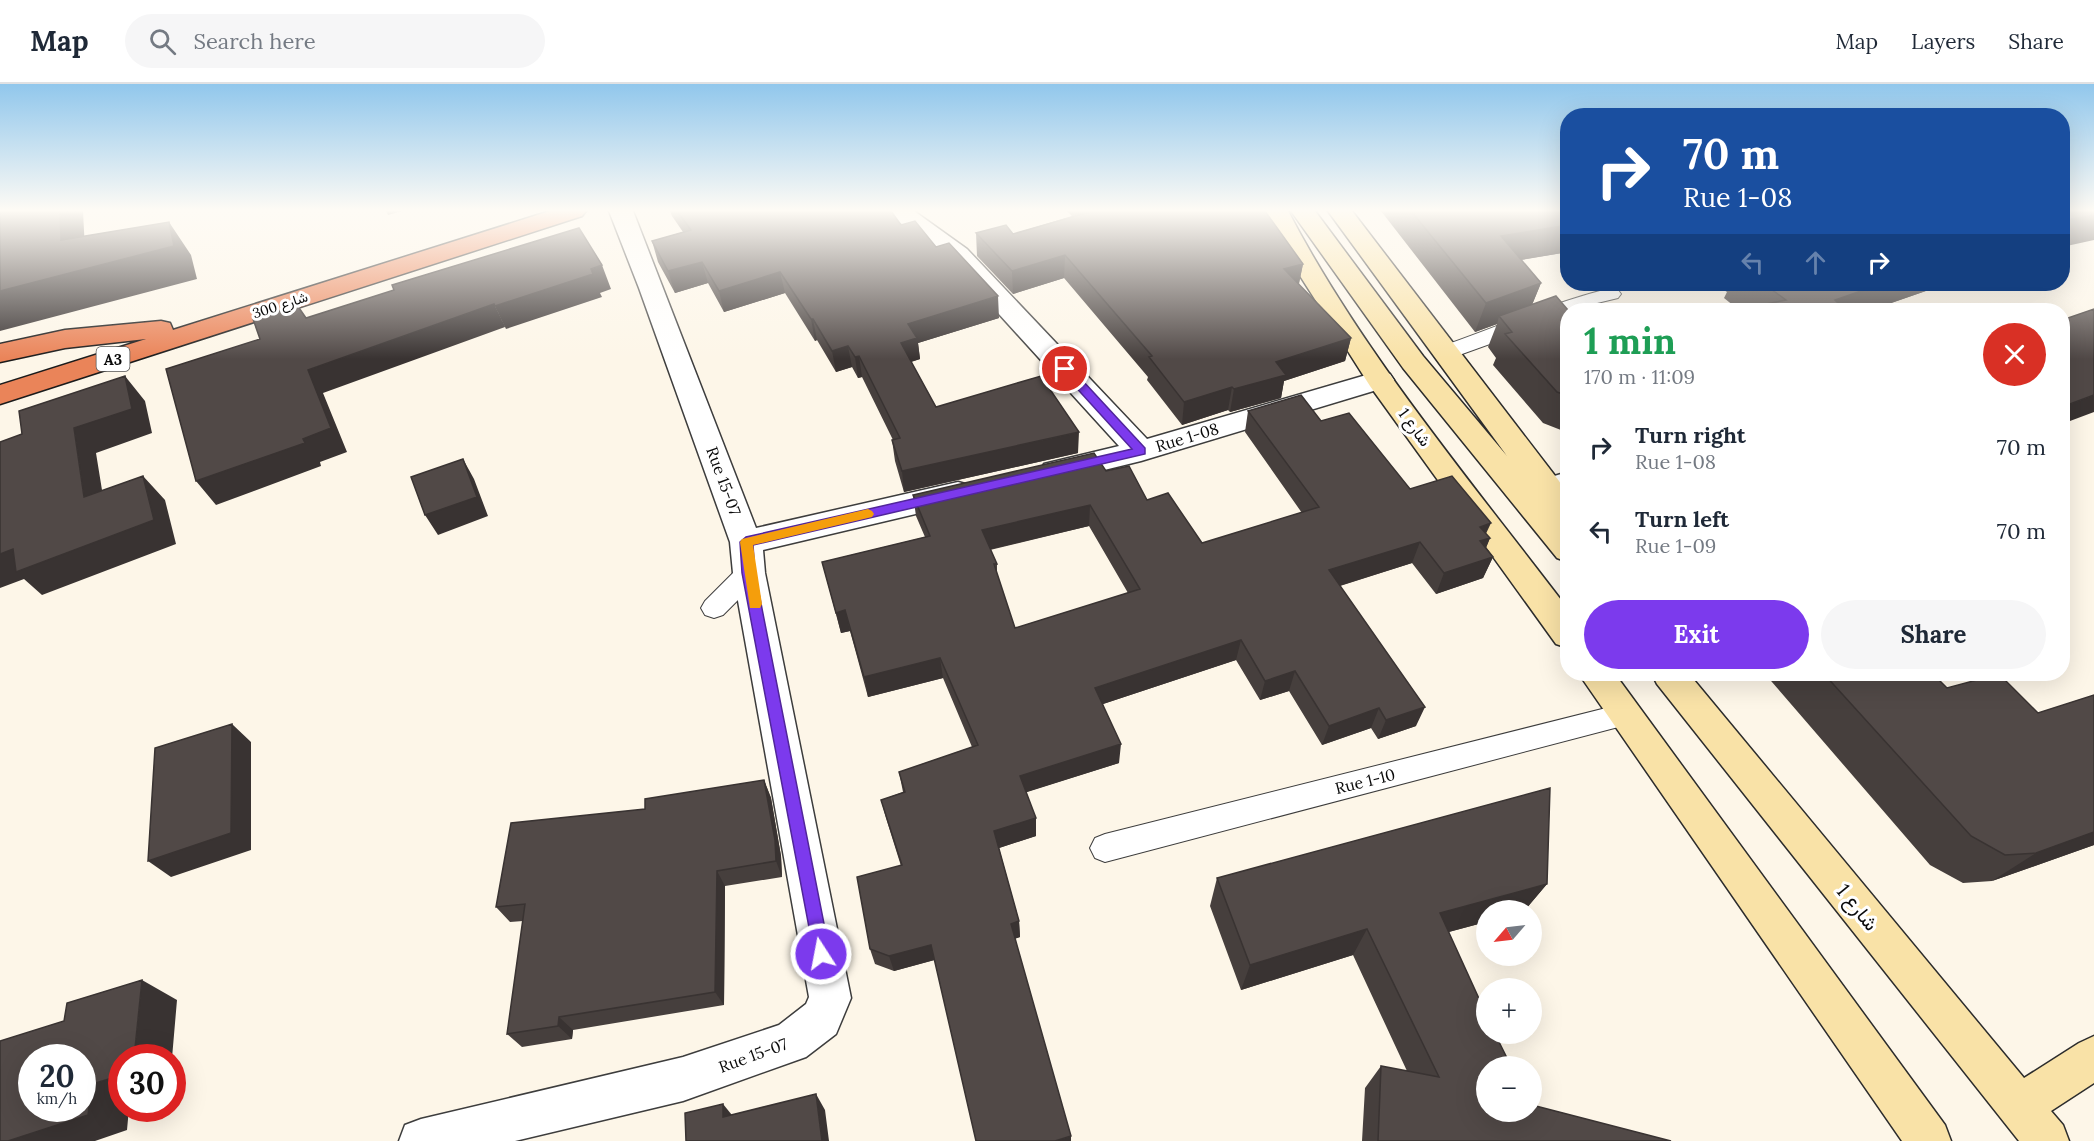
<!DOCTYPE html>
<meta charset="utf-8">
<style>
body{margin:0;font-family:Lora,Vazirmatn,serif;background:#f6f6f7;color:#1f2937;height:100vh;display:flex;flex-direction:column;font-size:22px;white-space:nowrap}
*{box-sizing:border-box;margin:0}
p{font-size:20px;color:#747a83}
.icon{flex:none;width:33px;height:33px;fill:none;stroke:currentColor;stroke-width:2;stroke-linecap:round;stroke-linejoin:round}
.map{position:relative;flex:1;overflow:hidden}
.details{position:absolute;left:1560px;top:219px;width:510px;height:378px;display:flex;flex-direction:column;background:#fff;border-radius:24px;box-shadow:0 6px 24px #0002}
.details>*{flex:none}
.banner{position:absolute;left:1560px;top:24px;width:510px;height:183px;border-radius:24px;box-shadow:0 6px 24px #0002;background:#1a4fa0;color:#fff;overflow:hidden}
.needle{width:39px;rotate:242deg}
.tools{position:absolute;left:1476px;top:816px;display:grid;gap:12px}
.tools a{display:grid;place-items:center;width:66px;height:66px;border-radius:50%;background:#fff;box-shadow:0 6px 24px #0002;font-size:30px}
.speed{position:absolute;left:18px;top:960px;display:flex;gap:12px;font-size:30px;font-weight:700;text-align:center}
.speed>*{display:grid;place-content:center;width:78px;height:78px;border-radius:50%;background:#fff;box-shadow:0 6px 24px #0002;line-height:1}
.speed small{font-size:15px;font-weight:400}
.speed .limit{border:9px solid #d22;background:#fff;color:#111}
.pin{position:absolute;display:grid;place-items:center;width:51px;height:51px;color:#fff;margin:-26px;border:3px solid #fff;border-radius:50%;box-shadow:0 2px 6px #0007}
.me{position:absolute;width:66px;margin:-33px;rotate:349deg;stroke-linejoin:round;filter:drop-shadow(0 0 4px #0008)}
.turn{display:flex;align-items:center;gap:21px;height:126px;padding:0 24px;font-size:27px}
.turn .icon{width:78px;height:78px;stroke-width:2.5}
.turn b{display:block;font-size:42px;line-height:51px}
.lanes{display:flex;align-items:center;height:57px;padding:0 24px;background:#0003;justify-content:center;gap:30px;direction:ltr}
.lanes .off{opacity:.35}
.round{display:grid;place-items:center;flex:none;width:63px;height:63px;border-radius:32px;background:#f6f6f7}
.head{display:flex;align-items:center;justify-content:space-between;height:102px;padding:0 24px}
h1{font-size:36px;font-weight:800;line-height:45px;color:#1e9e55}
.button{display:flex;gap:12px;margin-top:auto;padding:12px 24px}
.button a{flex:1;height:69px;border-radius:36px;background:#7c3aed;color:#fff;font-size:24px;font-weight:800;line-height:69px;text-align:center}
.button a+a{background:#f6f6f7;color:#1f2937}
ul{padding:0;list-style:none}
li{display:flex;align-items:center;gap:18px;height:84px;padding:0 24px}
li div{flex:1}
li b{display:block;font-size:22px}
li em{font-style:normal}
header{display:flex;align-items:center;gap:36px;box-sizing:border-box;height:84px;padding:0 30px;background:#fff;border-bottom:2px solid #e0e1e3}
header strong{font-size:28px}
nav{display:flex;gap:33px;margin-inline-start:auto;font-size:21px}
.search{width:420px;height:54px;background:#f6f6f7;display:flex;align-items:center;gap:15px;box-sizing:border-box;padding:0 21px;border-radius:33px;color:#747a83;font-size:22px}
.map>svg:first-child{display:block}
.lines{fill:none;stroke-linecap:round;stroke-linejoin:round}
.lane-casing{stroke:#3d3d3d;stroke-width:2}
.street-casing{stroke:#3d3d3d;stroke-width:3}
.secondary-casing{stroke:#2c2c2c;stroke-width:3}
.highway-casing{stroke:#1b1b1b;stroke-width:3}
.lane{fill:#fff;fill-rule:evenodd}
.street{fill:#fff;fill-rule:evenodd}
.secondary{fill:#f9e2a7;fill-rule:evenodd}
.highway{fill:#ea8459;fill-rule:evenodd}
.wall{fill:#463f3d;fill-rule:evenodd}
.shaded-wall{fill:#393332}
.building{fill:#514947;stroke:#393332;stroke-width:1.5;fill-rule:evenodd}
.route{fill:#7c3aed;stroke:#51269a;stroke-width:1.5}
.slow{fill:#f59e0b}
.labels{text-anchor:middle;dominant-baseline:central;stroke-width:6;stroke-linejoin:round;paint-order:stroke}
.far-street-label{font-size:14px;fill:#0a0a0a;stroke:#fff}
.shield{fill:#fff;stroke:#545454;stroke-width:1.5}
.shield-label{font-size:15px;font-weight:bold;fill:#0a0a0a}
.street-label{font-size:16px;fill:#0a0a0a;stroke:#fff}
.near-street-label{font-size:20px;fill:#0a0a0a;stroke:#fff}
</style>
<header>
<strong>Map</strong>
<div class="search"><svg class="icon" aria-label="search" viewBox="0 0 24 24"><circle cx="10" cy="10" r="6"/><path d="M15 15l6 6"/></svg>Search here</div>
<nav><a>Map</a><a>Layers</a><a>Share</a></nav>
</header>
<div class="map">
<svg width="2094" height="1057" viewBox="0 0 2094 1057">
<rect width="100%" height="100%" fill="#fdf6e8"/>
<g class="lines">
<defs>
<path id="lane" d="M1611,204L1618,206L1621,210L1618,214L1568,226V229L1554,237L1451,274L1444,276L1437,274L1434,269L1437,264C1495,244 1551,219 1611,204Z
M749,479L758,482L761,489L758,496L723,531L714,534L705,531L701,524L705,517L740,482Z
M1626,619L1636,622L1640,630L1636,638L1626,641L1105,778L1095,774L1090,764L1095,754L1105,750Z"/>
<path id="street" d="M609,127H633L756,444L958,398L969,401L973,409L969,417L958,420L763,466L765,489L851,914L836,950L806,973L683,1017L515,1057H399L405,1041L421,1035L683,973L779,941L806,920L809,913L733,489L730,458L639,204Z
M887,127H914L967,165L1147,355L1380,287L1390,290L1394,296L1390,302L1141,377L1055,398L1044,394L1040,387L1044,380L1119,362L949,175L891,132Z
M1568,388V410L1548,416L1537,413L1533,405L1537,397Z"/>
<path id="secondary" d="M1264,127H1288C1361,267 1472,399 1568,525V564L1556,560L1370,302L1283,165Z
M1291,127H1315L1423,272L1507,372L1328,127H1352L1559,397L1568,412V478L1557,474L1403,284Z
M1579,590H1615L1945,1041L1951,1057H1902Z
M1652,590H1689L2024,994L2079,959L2094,952V999L2051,1027L2063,1041L2069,1057H2019L1657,600Z"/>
<path id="highway" d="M550,127H586L582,132L0,320V301L146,255L65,264L0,278V260L65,246L161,237L170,239L173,246Z"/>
</defs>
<!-- lane casing -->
<use href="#lane" class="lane-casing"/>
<!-- street casing -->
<use href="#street" class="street-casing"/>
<!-- secondary casing -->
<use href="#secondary" class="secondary-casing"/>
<!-- highway casing -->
<use href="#highway" class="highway-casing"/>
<!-- lane -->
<use href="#lane" class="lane"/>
<!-- street -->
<use href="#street" class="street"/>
<!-- secondary -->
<use href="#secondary" class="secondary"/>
<!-- highway -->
<use href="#highway" class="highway"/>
</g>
<!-- wall -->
<path class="wall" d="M670,127H891L901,141L936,163L999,234L918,259L920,275L911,278L936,323L1078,369L904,408L895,377L892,356H893L862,293L858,294L852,283L836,288L817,256L815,257L785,209L724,228L708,199L675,209L658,178L652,157L683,148L672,132Z
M1067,127H1265L1303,180L1299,200L1351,254L1345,277L1284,297L1281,314L1230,328L1228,326L1182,341L1147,296L1148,293L1064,194L1013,210L977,172L976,149L1013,150L1072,132Z
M1381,127H1568V168L1521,176L1541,199L1532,221L1568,226V348H1566L1543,339L1493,281L1496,274L1488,263L1497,240L1475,248Z
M1715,200H1946L1871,226H1735H1739L1724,214L1727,208Z
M1248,327L1321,337L1410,405L1486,450L1490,454L1486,464L1493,473L1483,494L1436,510L1412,479L1340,502L1416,642L1378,655L1371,644L1322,661L1289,607L1260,616L1236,576L1103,620L1119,679L1026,708L1036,752L999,764L1019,837L1020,853L894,887L875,880L870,865L901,782L886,734L881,716L903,708L899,688L972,663L943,594L868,613L850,547L841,549L822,478L925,453L916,432L913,411L1106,387L1147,416L1202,459L1302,429L1245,348ZM1089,442L1128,509L1015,544L997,491V480L990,466Z
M1765,590H1933L1947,604L2038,629L2094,611V761L1992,797L1963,799L1930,781Z
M764,696L771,714L781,772L782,793L725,802L724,921L573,946L572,955L522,963L507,950L523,837L510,838L496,823L645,725Z
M1217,794L1547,800L1525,826H1486V838L1449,848L1486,1028L1671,1057H1362L1365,1004L1381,982L1407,987L1353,871L1241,906L1210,822Z"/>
<!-- shaded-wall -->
<path class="shaded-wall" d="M60,127H83L86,185L169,138L191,171L197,195L0,247V207L61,156Z
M386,127H402L388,131Z
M2094,131V156L2062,163V137Z
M1568,141V168L1490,181L1501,152Z
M1065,171L1064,194L1013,210L1012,187Z
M702,178L708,199L675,209L668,187Z
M1303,180L1298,203L1284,185Z
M602,181L611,205L600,209L602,213L506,245L495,222Z
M780,188L785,209L724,228L719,207Z
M1541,199L1529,228L1499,232L1497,240L1475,248L1486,219Z
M1881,200H1946L1871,226H1828L1835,216Z
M998,212L999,234L918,259L920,275L904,280L901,259L908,240Z
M494,220L505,243L323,309L347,368L320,378L321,382L216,421L196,397L303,355L308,286Z
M811,235H813L817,256L815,257Z
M1351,254L1345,277L1284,297L1281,314L1230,328L1234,305L1276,278Z
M848,262L852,283L836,288L832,267Z
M859,272L862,293L858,294L855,273Z
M125,292L145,317L152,349L96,369L107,437L84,413L74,344Z
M1232,303L1228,326L1182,341L1184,318Z
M2094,311V328L2062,340V323Z
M1079,348L1078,369L904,408L902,387Z
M463,375L474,395L488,432L438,451L425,431Z
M143,392L165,416L176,460L42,511L24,495L0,504V470Z
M1090,421L1089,442L983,467L982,446Z
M1491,439L1483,456L1490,454L1481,475L1480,443Z
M1420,458L1412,479L1323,507L1329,486Z
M1493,473L1483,494L1436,510L1444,489Z
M845,526L850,547L841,549L836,529Z
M1241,556L1236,576L1094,623L1095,604Z
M940,574L943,594L868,613L864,593Z
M1295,587L1289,607L1260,616L1265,597Z
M1425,623L1416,642L1378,655L1386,636Z
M1379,624L1371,644L1322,661L1329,642Z
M232,640L251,658V766L171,793L148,777Z
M1121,660L1119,679L1021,710L1020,692Z
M764,696L771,714L781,772L782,793L776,777Z
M1036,734V752L996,765L994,747Z
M2094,748V761L1992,797L2036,769Z
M717,787L725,802L724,921L715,908Z
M1547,800L1525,826H1486V838L1422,855L1440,829Z
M1019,837L1020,853L1012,856L1011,840Z
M1367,845L1353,871L1241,906L1250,881Z
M931,861L934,876L894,887L889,872Z
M142,896L177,916L172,974H134Z
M559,933L573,946L572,955L558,942Z
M122,991V1024H129L127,1046L95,1057H8L92,1000Z
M816,1010L825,1026L829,1057H822Z
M723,1020L736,1036L723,1033Z
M1071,1052V1057H1055Z"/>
<!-- building -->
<path class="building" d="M0,127H60L61,156L169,138L174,162L0,207Z
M677,127H891L901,141L915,137L936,163L949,159L998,212L908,240L917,254L901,259L936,323L1041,292L1079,348L902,387L892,356L900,354L859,272L855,273L848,262L832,267L813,235H811L780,188L719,207L702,178L668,187L652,157L691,146Z
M1089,127H1265L1303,180L1284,185L1351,254L1276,278L1286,291L1234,305L1232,303L1184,318L1149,273L1152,272L1065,171L1012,187L976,149L1006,141L1013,150L1090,128Z
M1411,127H1568V141L1501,152L1541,199L1486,219Z
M2062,127H2094V131L2062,137Z
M579,144L602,181L591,185L593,190L495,222L494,220L308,286L331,344L303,355L305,359L196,397L166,285L260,255L253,235L297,221L306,234L394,206L392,201Z
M1764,200H1881L1835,216L1845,226H1735L1786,216Z
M1556,212L1568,226V312L1557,308L1505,250L1512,248L1499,232Z
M2094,225V311L2062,323V236Z
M125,292L132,325L74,344L84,413L143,392L154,436L16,488L13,465L0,470V358L22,350L19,327Z
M1301,311L1321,337L1349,329L1410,405L1452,392L1491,439L1480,443L1490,454L1480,457L1493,473L1444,489L1420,458L1329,486L1425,623L1386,636L1379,624L1329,642L1295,587L1265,597L1241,556L1095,604L1121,660L1020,692L1036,734L994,747L1019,837L1011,840L1071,1052L1055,1057H976L931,861L889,872L870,865L857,793L902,781L881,716L905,708L899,688L978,661L940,574L864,593L845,526L836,529L822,478L930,452L913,411L1094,369L1106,387L1129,382L1147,416L1168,409L1202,459L1319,423L1248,327ZM1090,421L1140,505L1015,544L994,480H997L982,446Z
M463,375L477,413L425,431L411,393Z
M1824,590H1933L1947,604L1999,590L2038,629L2094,611V748L2036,769L2005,771L1971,752Z
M232,640L231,749L148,777L155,664Z
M764,696L775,756L776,777L717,787L715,908L559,933L558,942L507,950L525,820L496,823L511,739L645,725V715Z
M1550,704L1547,800L1440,829L1486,930V950H1495L1511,982H1486V1028H1532V1021L1671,1057H1378L1381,982L1439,993L1367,845L1250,881L1217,794Z
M142,896L134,974H122V991L92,1000L88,1031L8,1057H0V957L64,937L67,919ZM32,974H82V1024H32Z
M816,1010L822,1057H686L685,1029L723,1020V1033Z"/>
<!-- sky -->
<linearGradient id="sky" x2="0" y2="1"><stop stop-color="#91c7ec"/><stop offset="0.46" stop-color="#fefbf5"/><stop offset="1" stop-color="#fefbf5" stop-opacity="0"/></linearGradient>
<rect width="2094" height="275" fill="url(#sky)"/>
<!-- route -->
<path class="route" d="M1065,281L1069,282L1145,364V370L753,461L755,489L830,870L827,875L821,878L815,875L742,489L740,458L746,453L1132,365L1061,287L1059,285Z"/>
<!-- slow -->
<path class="slow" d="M868,425L872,427L874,430L872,433L753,461L762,520L760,524H750L740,458L742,455Z"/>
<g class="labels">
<!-- far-street labels -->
<g class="far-street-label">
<text transform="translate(280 221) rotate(-18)">شارع 300</text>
</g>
<!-- shield labels -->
<rect class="shield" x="96.5" y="263" width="33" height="24" rx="4.5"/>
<g class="shield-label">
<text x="113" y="275">A3</text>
</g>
<!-- street labels -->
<g class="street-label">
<text transform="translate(1415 343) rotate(54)">شارع 1</text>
<text transform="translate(1187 353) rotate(-17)">Rue 1-08</text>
<text transform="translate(724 397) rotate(70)">Rue 15-07</text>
<text transform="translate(1365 697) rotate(-14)">Rue 1-10</text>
<text transform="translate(753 971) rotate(-20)">Rue 15-07</text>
</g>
<!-- near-street labels -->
<g class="near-street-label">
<text transform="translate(1858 823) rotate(51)">شارع 1</text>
</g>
</g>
</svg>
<div class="tools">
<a><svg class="needle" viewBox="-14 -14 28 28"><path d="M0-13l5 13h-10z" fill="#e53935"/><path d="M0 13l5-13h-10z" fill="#747a83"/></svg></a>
<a>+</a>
<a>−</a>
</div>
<div class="speed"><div>20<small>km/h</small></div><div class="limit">30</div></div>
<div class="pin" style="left:1065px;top:285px;background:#d93025"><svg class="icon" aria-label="arrive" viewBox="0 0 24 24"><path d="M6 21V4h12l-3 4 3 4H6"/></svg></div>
<svg class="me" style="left:821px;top:870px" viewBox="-20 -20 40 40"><circle r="17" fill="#7c3aed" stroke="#fff" stroke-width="3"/><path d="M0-11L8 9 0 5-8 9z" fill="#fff"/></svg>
<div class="banner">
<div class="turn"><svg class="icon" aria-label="right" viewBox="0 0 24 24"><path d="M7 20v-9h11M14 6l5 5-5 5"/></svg><div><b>70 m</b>Rue 1-08</div></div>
<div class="lanes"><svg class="icon off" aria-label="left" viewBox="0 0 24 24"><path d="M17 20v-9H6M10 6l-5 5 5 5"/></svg><svg class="icon off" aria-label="ahead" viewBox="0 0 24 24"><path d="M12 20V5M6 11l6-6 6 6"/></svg><svg class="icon" aria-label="right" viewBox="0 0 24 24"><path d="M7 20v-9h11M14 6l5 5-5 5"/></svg></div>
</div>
<section class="details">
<div class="head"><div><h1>1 min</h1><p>170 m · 11:09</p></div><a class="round" style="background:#d93025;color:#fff"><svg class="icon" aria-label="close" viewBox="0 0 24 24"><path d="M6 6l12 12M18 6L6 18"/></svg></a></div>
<ul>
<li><svg class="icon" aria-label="right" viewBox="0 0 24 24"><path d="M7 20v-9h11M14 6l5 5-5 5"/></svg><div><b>Turn right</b><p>Rue 1-08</p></div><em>70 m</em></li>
<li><svg class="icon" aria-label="left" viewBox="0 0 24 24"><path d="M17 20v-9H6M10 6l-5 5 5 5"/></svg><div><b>Turn left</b><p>Rue 1-09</p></div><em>70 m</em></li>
</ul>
<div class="button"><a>Exit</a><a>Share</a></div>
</section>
</div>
